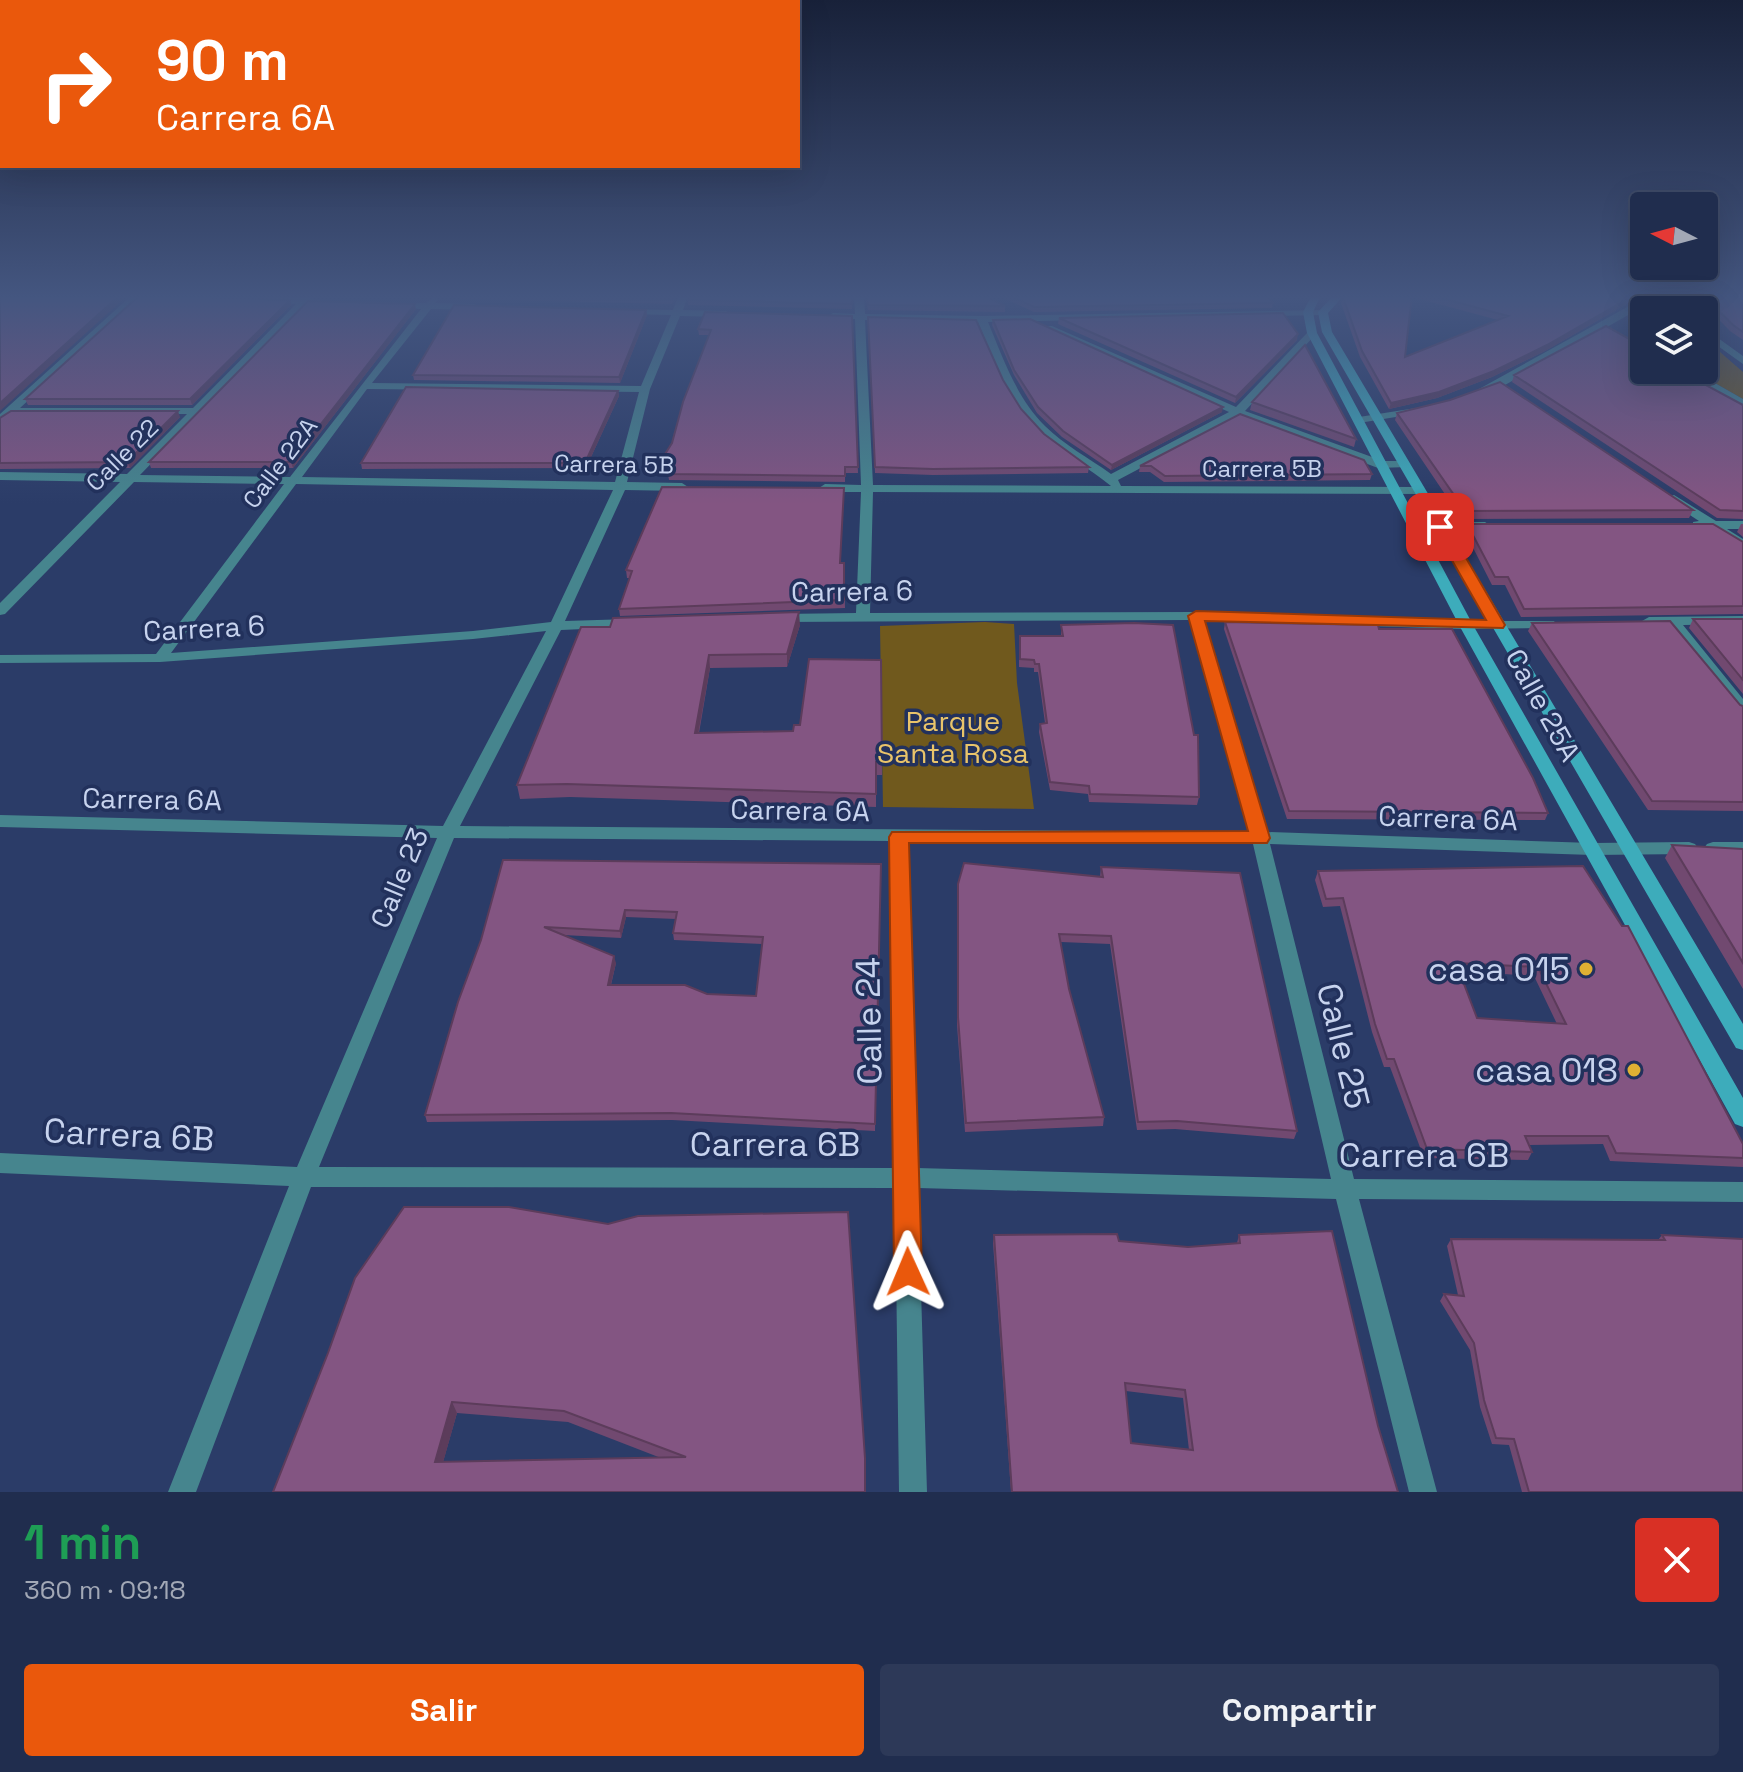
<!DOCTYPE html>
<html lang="es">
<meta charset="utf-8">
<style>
body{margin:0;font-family:"Space Grotesk",sans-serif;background:#2d3958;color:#f1f3f6;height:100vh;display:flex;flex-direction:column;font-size:30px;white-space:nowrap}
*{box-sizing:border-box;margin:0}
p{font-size:26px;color:#a2a8b6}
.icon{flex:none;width:44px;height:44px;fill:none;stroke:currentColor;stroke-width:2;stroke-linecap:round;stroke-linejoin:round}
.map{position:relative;height:1492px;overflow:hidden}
.side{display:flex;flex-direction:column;background:#202d4e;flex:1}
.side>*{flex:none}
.top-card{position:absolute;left:0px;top:0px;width:800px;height:168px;box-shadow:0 8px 32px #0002,0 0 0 2px #3d4966;background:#ea580c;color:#fff;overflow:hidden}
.needle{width:52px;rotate:276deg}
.controls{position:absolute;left:1630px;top:192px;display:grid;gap:16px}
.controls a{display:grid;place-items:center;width:88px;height:88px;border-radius:8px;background:#202d4e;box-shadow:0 8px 32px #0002,0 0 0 2px #3d4966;font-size:40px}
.pin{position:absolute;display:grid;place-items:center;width:68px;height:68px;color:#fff;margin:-34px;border-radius:16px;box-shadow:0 4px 12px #0006}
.me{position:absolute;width:88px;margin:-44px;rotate:359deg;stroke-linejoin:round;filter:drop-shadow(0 0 6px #0008)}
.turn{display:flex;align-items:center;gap:28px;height:168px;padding:0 24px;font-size:36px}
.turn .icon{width:104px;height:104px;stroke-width:2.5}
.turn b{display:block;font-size:56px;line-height:68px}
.round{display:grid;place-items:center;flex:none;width:84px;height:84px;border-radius:8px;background:#2d3958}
.overview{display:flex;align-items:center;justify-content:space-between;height:136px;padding:0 24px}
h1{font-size:48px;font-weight:800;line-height:60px;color:#1e9e55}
.primary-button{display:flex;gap:16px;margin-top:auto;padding:16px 24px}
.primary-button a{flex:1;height:92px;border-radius:8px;background:#ea580c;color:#fff;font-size:32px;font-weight:800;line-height:92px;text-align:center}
.primary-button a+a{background:#2d3958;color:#f1f3f6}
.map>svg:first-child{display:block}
.green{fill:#70591d}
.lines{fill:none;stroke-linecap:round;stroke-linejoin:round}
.street{fill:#46858e;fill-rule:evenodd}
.secondary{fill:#3dacbb;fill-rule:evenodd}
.wall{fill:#714970;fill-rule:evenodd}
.shaded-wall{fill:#5c3c5b}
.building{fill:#835582;stroke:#5c3c5b;stroke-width:2;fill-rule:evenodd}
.route{fill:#ea580c;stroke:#983908;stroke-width:2}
.poi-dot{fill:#dfb033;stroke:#22315c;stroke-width:3}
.labels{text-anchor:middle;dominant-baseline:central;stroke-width:7;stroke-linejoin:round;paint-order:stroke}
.far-street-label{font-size:24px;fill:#c7d3ee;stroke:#22315c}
.street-label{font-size:28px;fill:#c7d3ee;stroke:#22315c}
.park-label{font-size:28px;fill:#e9c46a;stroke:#22315c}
.near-poi-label{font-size:34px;fill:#c7d3ee;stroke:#22315c;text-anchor:end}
.near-street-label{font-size:34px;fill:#c7d3ee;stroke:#22315c}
</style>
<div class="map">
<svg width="1743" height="1492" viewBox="0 0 1743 1492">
<rect width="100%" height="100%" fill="#2b3c68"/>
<!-- green -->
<path class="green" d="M1704,338L1743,372V399L1692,370H1704Z
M985,622L1014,624L1017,683L1034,809L883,807L880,626Z"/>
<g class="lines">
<!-- street -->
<path class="street" d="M132,295H142L20,408H193L296,304L269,303L264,300L266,298H301L308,295L311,299L331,302L326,305L306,304L140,475L290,477L421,309L393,308L390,307V303H426L433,297L438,300L435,303L474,304L479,307L474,310L431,309L372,383L641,386L671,315L625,314L622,313V309L673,310L679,295H688L683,310L726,311L731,314L726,317L680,316L650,389L627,482L682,483L688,487L682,491L625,490L565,621L630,619L637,623L630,627L561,630L460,826L1250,832L1190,620L781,622L774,618L781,614L856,613L861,492H825L819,488L825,484L861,485L855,319H833L828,316L833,313L855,314L854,295H864L865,314L982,316L1326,310V314L1323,315L988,322C1003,358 1016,397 1045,426C1064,445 1089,458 1111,474L1229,412L1046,330V326H1052L1236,407L1309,331H1315V335L1245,411L1383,461H1408V467L1378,468L1239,416L1118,480L1121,486L1420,487L1426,491L1424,494L873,492L870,613L1196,612L1466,621H1554L1556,624L1554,627L1549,628L1466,629L1204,621L1267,832L1592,843L1689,842L1695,844L1698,848L1695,852L1689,854L1592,855L1270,844L1354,1179L1743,1182V1202L1359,1199L1437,1492H1409L1336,1199L918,1188L927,1492H899L895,1188L311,1187L196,1492H168L289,1186L0,1173V1153L297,1167L437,838L0,827V815L443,826L546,631L473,639L160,662L0,663V655L156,654L284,484L134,482L5,614L0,615V603L120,482L0,480V472L127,474L187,414H13L0,423V414ZM865,320L978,322C996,364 1010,408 1046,438C1066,456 1090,469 1111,486L873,485ZM367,389L639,392L615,482L302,477ZM296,484L613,490L551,622L473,631L171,653ZM454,838L890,841L895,1168L319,1167ZM908,841L1253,844L1331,1179L917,1168Z
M1649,295H1666L1683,310H1672L1658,298L1505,385L1484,392L1479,389Z
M1704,328L1743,356V364L1704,336Z
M1679,370H1692L1743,399V407Z
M1416,408L1422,411L1420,413L1359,423L1353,420L1359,417Z
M1674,495L1716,521H1743V529H1727L1743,539V549L1710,529L1693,528V522L1699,521L1670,502V496Z
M1414,522H1485L1491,526L1485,530L1409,529L1408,526Z
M1743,616V624L1683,625L1743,699V714L1738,712L1668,625H1649L1642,621L1649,617Z
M1713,842H1743V854L1707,852L1704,848L1707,844Z"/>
<!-- secondary -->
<path class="secondary" d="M1312,295H1321L1313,312L1317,333L1473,625L1743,1098V1127L1735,1124L1459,625L1307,333L1303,312Z
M1334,295H1344L1328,313L1332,332L1743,1024V1050L1736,1048L1322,332L1318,312Z"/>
</g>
<!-- wall -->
<path class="wall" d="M390,295H426L425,297Z
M460,295H676L672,304L461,299Z
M852,295V309L688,305V300Z
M865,295H984L1005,306V312L868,310Z
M997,295H1267L1273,303L1272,308L1034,312Z
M1343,295H1642L1545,351L1492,377L1437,398L1389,409L1360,357L1341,303ZM1412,297L1498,320L1405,357Z
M1695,295H1743V340L1730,331Z
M290,300L291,305L192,405H28L25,399Z
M416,309L293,468H151L149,462Z
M646,310L647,315L620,383L414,380L413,375Z
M852,316L858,473H845V482L669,480L668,474L671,469L660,468V462L672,443L709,335H699L698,329Z
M868,317L1003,380L1021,409L1044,434L1089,467L1088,473L933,475L875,473Z
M1059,318L1297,340L1235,403L1058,324Z
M993,320L1222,412L1111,470L1062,437L1037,413L1014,375L992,325Z
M1514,375L1708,386L1743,405V519L1717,518L1512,382Z
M618,391L619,396L586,468L362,469L361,463Z
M1252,402L1356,439L1354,447L1250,410Z
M1397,413L1693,510L1689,518L1458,519L1456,515L1457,512L1395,420Z
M180,417L130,468L0,469V418Z
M1140,466L1372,474L1370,480L1164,482L1150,472H1139Z
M1467,524L1743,542V614L1521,617L1505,585H1492L1465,532Z
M1741,524H1743V537L1737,532Z
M844,563L845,608L620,616L619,609L630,578H627L626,570Z
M1693,619H1743V694L1689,628Z
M1225,622L1379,629L1548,813L1545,820L1287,819L1224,629Z
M1532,623L1743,706V811L1648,810L1528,631Z
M800,625L787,667L710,668L699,733L793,731L881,660L882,775H876V807L570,797L520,799L517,785L581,627Z
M1061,625L1199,797L1197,805L1089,802L1088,794L1050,790L1039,732L1040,724L1045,723L1038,672H1034V668L1019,667V643L1061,636Z
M1672,845L1743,849V989L1665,858Z
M503,860L881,864L875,1131L672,1120L427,1122L425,1115L481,940ZM626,917L676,919L673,933L674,940L762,944L756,996L707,994L611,985L616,963L563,935L621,938Z
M1583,866L1743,1144V1167L1610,1161L1603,1144L1529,1145L1532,1152L1528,1160L1424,1158L1390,1067H1384L1372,1032L1340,906L1323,907L1315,880L1318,871ZM1459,971L1534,976L1557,1024L1477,1018Z
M1101,867L1297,1131L1294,1139L1175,1129L1137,1130L1110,944L1061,942L1069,989L1104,1117L1103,1126L965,1132L957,1025L958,892L1100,877Z
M994,1235L1119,1241L1188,1247L1237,1243L1239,1235L1378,1426L1398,1492H1011L993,1243ZM1126,1391L1183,1398L1189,1450L1131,1443Z
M1662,1235L1743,1239V1492H1522L1509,1445L1492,1444L1480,1407L1470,1350L1440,1301L1444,1294L1458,1295L1447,1246L1451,1239L1658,1240Z
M328,1353L865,1458L273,1492ZM457,1413L568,1422L661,1458L443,1462Z"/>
<!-- shaded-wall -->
<path class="shaded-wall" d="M120,295H128L0,411V403Z
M1634,295H1642L1545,351L1492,377L1437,398L1389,409L1391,403Z
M290,300L291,305L192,405L190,399Z
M415,304L416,309L293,468L291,462Z
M646,310L647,315L620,383L619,377Z
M1298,334L1297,340L1235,403L1236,397Z
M618,391L619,396L586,468L585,463Z
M1223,407L1222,412L1111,470L1112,465Z
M178,411L180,417L130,468L127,462Z
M799,612L800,625L787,667V654Z
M709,655L710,668L696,746L695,733Z
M625,910L626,917L621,938L620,931Z
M614,956L616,963L609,992L608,985Z
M452,1402L457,1413L440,1473L435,1462Z"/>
<!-- building -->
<path class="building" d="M0,295H120L0,403Z
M140,295L290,300L190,399H25Z
M544,295H673L672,299Z
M689,295H852V304L688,300Z
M866,295H984L1005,306L868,305Z
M1009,295H1267L1273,303L1034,307Z
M1343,295H1412L1405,357L1508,316L1430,295H1634L1547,345L1494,371L1439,392L1391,403L1362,351L1343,297Z
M1703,295H1743V332L1733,325Z
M308,301L415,304L291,462H149Z
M454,305L646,310L619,377L413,375Z
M705,312L852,316L858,467H845V476L668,474L673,463L660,462L672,443L683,402L711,330L698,329Z
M1283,313L1298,334L1236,397L1059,318Z
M868,317L976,320L1003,380L1021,409L1044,434L1089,467L933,469L875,467Z
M1030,319L1223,407L1112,465L1063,431L1038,407L1014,370L993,320Z
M1606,326L1644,347V370H1685L1708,383L1704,384L1743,405V511L1720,510L1514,375Z
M1305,345L1356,439L1252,402Z
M1500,382L1693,510L1461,511L1459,507L1463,508L1397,413L1450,400Z
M406,387L618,391L585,463H361Z
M11,411H178L127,462L0,463V418Z
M1240,414L1364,460L1372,474L1165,476L1151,466H1140Z
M662,487L844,488L840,563H844V600L619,609L632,571L626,570Z
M1467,524H1713L1743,542V606L1524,609L1508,577H1495Z
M799,612L787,654L709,655L695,733L793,731L794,725H800L809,659L881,660L882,762H876V794L567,784L517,785L581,627H610L613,618Z
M1693,619H1743V680Z
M1670,621L1740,705L1743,706V802L1652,801L1532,623Z
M1225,622L1378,625L1379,629H1452L1533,778L1548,813L1289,811Z
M1134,623L1173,625L1194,735H1198L1199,797L1090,794L1089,786L1050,782L1040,724L1047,723L1039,664H1035L1034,660L1020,659V636H1063L1061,625Z
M1672,845L1743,849V963Z
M503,860L881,864L875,1124L671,1113L425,1115L458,1002L481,940ZM625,910L677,912L673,933L763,937L756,996L707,994L685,985H608L614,956L544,927L620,931Z
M964,863L1103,877L1101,867L1240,873L1297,1131L1177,1121L1138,1122L1111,936L1059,934L1069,989L1104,1117L966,1123L958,1017V884Z
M1583,866L1622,926H1628L1743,1144V1158L1616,1153L1608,1136H1525L1532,1152L1427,1149L1394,1059H1387L1375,1024L1343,898L1326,899L1318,871ZM1456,963L1538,967L1566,1024L1477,1018Z
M404,1207H509L608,1224L638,1216L848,1212L865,1458V1492H273L328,1353L355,1278ZM452,1402L564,1411L686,1457L435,1462Z
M1332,1231L1378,1426L1398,1492H1012L994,1235L1117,1234L1119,1241L1188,1247L1240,1243L1239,1235ZM1125,1383L1185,1390L1193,1450L1131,1443Z
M1662,1235L1743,1239V1492H1529L1514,1439L1496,1438L1484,1400L1474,1343L1444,1294L1464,1296L1451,1239L1665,1240Z"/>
<!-- sky -->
<linearGradient id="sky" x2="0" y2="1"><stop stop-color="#182139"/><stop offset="0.59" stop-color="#445680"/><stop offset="1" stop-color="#445680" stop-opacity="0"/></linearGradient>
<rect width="1743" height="504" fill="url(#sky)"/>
<!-- route -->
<path class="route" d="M1440,522L1448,527L1505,625L1503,628L1205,621L1270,838L1267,843H909L922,1272L918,1281L908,1285L898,1281L894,1272L889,837L892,832L1248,831L1188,616L1196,611L1486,620L1433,527Z"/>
<!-- markers -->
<g class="poi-dot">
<circle cx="1586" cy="969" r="8"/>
<circle cx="1634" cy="1070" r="8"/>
</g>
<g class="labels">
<!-- far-street labels -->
<g class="far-street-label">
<text transform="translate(122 455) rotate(-45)">Calle 22</text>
<text transform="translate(280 463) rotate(-53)">Calle 22A</text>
<text transform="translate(614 464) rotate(1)">Carrera 5B</text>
<text x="1262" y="468">Carrera 5B</text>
</g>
<!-- street labels -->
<g class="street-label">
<text transform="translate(852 591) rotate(-1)">Carrera 6</text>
<text transform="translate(204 628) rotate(-3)">Carrera 6</text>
<text transform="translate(1543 705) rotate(61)">Calle 25A</text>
<text transform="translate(152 799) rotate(1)">Carrera 6A</text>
<text transform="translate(800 810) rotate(1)">Carrera 6A</text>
<text transform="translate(1448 818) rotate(2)">Carrera 6A</text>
<text transform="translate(399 878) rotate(-67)">Calle 23</text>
</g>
<!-- park labels -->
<g class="park-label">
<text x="953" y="721">Parque<tspan x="953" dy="32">Santa Rosa</tspan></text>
</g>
<!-- near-poi labels -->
<g class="near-poi-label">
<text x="1570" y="969">casa 015</text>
<text x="1618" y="1070">casa 018</text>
</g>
<!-- near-street labels -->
<g class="near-street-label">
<text transform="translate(869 1021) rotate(-91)">Calle 24</text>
<text transform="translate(1343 1046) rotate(76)">Calle 25</text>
<text transform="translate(129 1135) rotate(3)">Carrera 6B</text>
<text x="775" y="1144">Carrera 6B</text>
<text x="1424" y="1155">Carrera 6B</text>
</g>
</g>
</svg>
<div class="controls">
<a><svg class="needle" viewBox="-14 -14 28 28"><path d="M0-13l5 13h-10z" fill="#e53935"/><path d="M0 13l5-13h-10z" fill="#a2a8b6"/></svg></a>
<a><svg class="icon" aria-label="layers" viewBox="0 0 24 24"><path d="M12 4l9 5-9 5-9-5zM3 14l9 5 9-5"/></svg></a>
</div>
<div class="pin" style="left:1440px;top:527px;background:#d93025"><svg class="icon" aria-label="arrive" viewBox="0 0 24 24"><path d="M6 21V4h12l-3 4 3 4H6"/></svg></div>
<svg class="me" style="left:908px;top:1272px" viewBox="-20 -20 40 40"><path d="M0-17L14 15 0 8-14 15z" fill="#ea580c" stroke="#fff" stroke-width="4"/></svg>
<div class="top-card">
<div class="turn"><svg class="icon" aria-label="right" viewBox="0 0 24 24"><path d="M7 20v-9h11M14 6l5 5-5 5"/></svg><div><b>90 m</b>Carrera 6A</div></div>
</div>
</div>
<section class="side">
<div class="overview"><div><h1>1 min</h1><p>360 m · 09:18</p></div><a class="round" style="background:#d93025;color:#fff"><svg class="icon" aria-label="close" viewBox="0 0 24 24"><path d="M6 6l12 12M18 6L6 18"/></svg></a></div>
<div class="primary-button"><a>Salir</a><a>Compartir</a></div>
</section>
